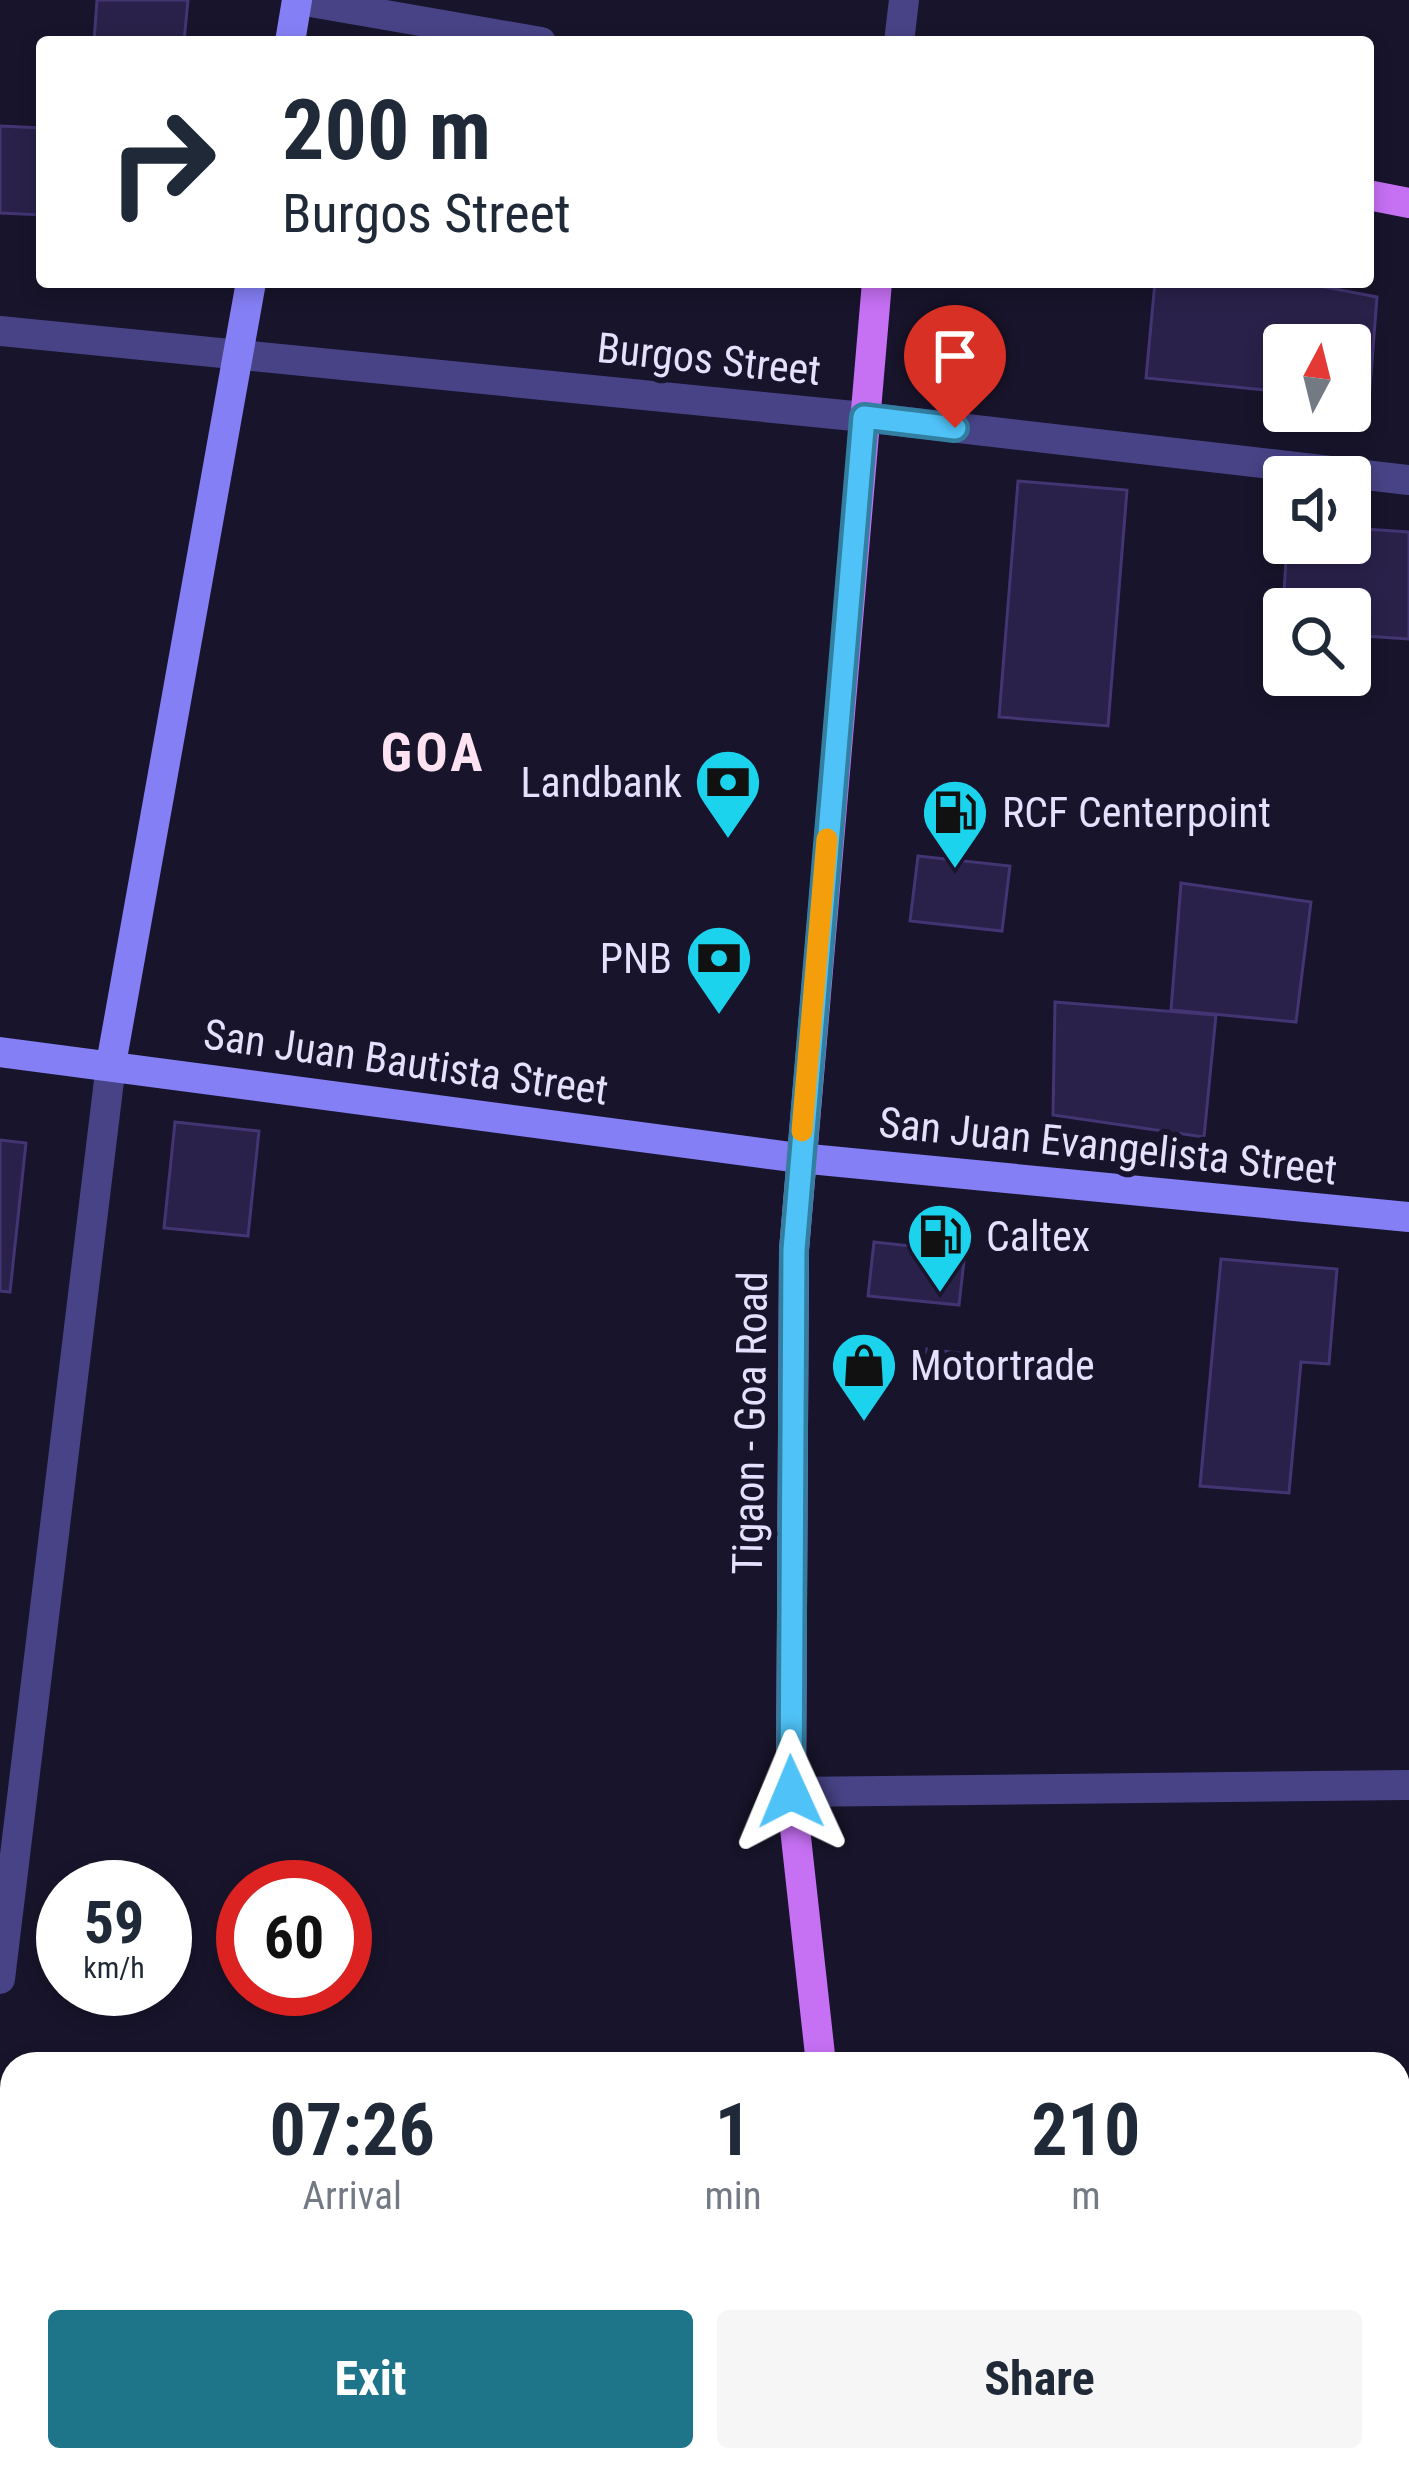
<!DOCTYPE html>
<style>
body{margin:0;font-family:"Roboto Condensed",sans-serif;background:#f6f6f7;color:#1f2937;height:100vh;display:flex;flex-direction:column;font-size:45px;white-space:nowrap}
*{box-sizing:border-box;margin:0}
p{font-size:39px;color:#747a83}
.icon{flex:none;width:66px;height:66px;fill:none;stroke:currentColor;stroke-width:2;stroke-linecap:round;stroke-linejoin:round}
.map{position:relative;flex:1;overflow:hidden}
.sheet{position:absolute;left:0px;top:2052px;width:1410px;height:420px;display:flex;flex-direction:column;background:#fff;border-radius:36px 36px 0 0;box-shadow:0 6px 18px #0003}
.sheet>*{flex:none}
.top-card{position:absolute;left:36px;top:36px;width:1338px;height:252px;border-radius:12px;box-shadow:0 6px 18px #0003;background:#fff;color:#1f2937;overflow:hidden}
.needle{width:78px;rotate:7deg}
.tools{position:absolute;left:1263px;top:324px;display:grid;gap:24px}
.tools a{display:grid;place-items:center;width:108px;height:108px;border-radius:12px;background:#fff;box-shadow:0 6px 18px #0003;font-size:60px}
.speed{position:absolute;left:36px;top:1860px;display:flex;gap:24px;font-size:60px;font-weight:700;text-align:center}
.speed>*{display:grid;place-content:center;width:156px;height:156px;border-radius:50%;background:#fff;box-shadow:0 6px 18px #0003;line-height:1}
.speed small{font-size:30px;font-weight:400}
.speed .limit{border:18px solid #d22;background:#fff;color:#111}
.pin{position:absolute;display:grid;place-items:center;width:102px;height:102px;color:#fff;margin:-123px -51px;border-radius:50% 50% 50% 0;rotate:-45deg;box-shadow:0 0 12px #0007}
.pin .icon{rotate:45deg}
.me{position:absolute;width:132px;margin:-66px;rotate:359deg;stroke-linejoin:round;filter:drop-shadow(0 0 9px #0008)}
.turn{display:flex;align-items:center;gap:42px;height:252px;padding:0 48px;font-size:54px}
.turn .icon{width:156px;height:156px;stroke-width:2.5}
.turn b{display:block;font-size:84px;line-height:102px}
.eta{display:flex;justify-content:space-evenly;align-items:center;height:204px;text-align:center}
.eta b{font-size:72px;font-weight:700;line-height:84px}
.button{display:flex;gap:24px;margin-top:auto;padding:24px 48px}
.button a{flex:1;height:138px;border-radius:12px;background:#1e7589;color:#fff;font-size:48px;font-weight:700;line-height:138px;text-align:center}
.button a+a{background:#f6f6f7;color:#1f2937}
.map>svg:first-child{display:block}
.building{fill:#2a214a;stroke:#433574;stroke-width:3}
.lines{fill:none;stroke-linecap:round;stroke-linejoin:round}
.street{stroke:#474386;stroke-width:30}
.secondary{stroke:#857ff5;stroke-width:30}
.primary{stroke:#c670f4;stroke-width:30}
.route-casing{stroke:#337fa1;stroke-width:30}
.route{stroke:#4fc3f7;stroke-width:21}
.slow{stroke:#f59e0b;stroke-width:21}
.labels{text-anchor:middle;dominant-baseline:central;stroke-width:12;stroke-linejoin:round;paint-order:stroke}
.street-label{font-size:42px;fill:#e4e0fd;stroke:#18142b}
.poi-label{font-size:42px;fill:#e4e0fd;stroke:#18142b;text-anchor:start}
.district-label{font-size:54px;font-weight:bold;letter-spacing:3px;fill:#fde2f2;stroke:#18142b}
</style>
<div class="map">
<svg width="1409" height="2472" viewBox="0 0 1409 2472">
<rect width="100%" height="100%" fill="#18142b"/>
<!-- building -->
<path class="building" d="M97,0H188L184,42H94Z
M0,126L42,128V215L0,213Z
M1155,282H1299L1377,297L1369,401L1350,399V345H1284V392L1146,378Z
M1018,481L1127,490L1108,726L999,717Z
M1350,528L1409,532V639L1350,635V609H1284L1281,642L1287,543H1350Z
M918,856L1010,866L1002,931L910,921Z
M1181,883L1311,902L1296,1022L1171,1010Z
M1055,1002L1216,1015L1204,1137L1053,1115Z
M175,1122L259,1131L248,1236L164,1228Z
M0,1140L26,1143L10,1292L0,1291Z
M874,1242L965,1252L959,1305L868,1296Z
M1221,1259L1337,1269L1329,1364L1301,1362L1289,1493L1200,1486Z
M927,1349L990,1357L987,1379L925,1372Z"/>
<g class="lines">
<!-- street -->
<path class="street" d="M299,0L541,42
M899,42L904,0
M0,331L864,417L1409,480
M791,1792L1409,1785
M0,1979L111,1064
M0,2230H12"/>
<!-- secondary -->
<path class="secondary" d="M290,42L297,0
M0,1052L799,1158L1409,1217
M111,1064L251,282"/>
<!-- primary -->
<path class="primary" d="M1368,195L1409,203
M821,2064L791,1792L794,1250L877,282
M861,2460L862,2472"/>
</g>
<g class="lines">
<defs>
<path id="route" d="M791,1792L794,1250L864,417L955,428"/>
</defs>
<!-- route casing -->
<use href="#route" class="route-casing"/>
<!-- route -->
<use href="#route" class="route"/>
<!-- slow -->
<path class="slow" d="M802,1131L827,839"/>
</g>
<!-- icons -->
<defs>
<symbol id="bank-pin" viewBox="-11 -11 22 30"><path d="M0 17L-7.5 6A9.5 9.5 0 1 1 7.5 6Z" fill="#1cd3ed" stroke="#18142b"/><path d="M-6-4H6V4H-6ZM0-2.3a2.3 2.3 0 1 0 0 4.6a2.3 2.3 0 1 0 0-4.6Z" fill="#111"/></symbol>
<symbol id="fuel-pin" viewBox="-11 -11 22 30"><path d="M0 17L-7.5 6A9.5 9.5 0 1 1 7.5 6Z" fill="#1cd3ed" stroke="#18142b"/><path d="M-5.5-6h7V0h2V4h1.3V-2.5L3-4.5l.8-.8L6-3V5H2.5V1h-1V6h-7ZM-4.2-4.7v3.2H.2V-4.7Z" fill="#111"/></symbol>
<symbol id="shop-pin" viewBox="-11 -11 22 30"><path d="M0 17L-7.5 6A9.5 9.5 0 1 1 7.5 6Z" fill="#1cd3ed" stroke="#18142b"/><path d="M-5-2.5h2.3a2.7 3.5 0 0 1 5.4 0H5L5.5 6h-11ZM-1.5-2.5h3a1.5 2.3 0 0 0-3 0Z" fill="#111"/></symbol>
</defs>
<g fill-rule="evenodd">
<use href="#bank-pin" x="690" y="744" width="76" height="104"/>
<use href="#fuel-pin" x="917" y="774" width="76" height="104"/>
<use href="#bank-pin" x="681" y="920" width="76" height="104"/>
<use href="#fuel-pin" x="902" y="1198" width="76" height="104"/>
<use href="#shop-pin" x="826" y="1327" width="76" height="104"/>
</g>
<g class="labels">
<!-- street labels -->
<g class="street-label">
<text transform="translate(709 359) rotate(6)">Burgos Street</text>
<text transform="translate(406 1062) rotate(8)">San Juan Bautista Street</text>
<text transform="translate(1108 1146) rotate(6)">San Juan Evangelista Street</text>
<text transform="translate(750 1423) rotate(-89)">Tigaon - Goa Road</text>
</g>
<!-- poi labels -->
<g class="poi-label">
<text x="682" y="782" text-anchor="end">Landbank</text>
<text x="1002" y="812">RCF Centerpoint</text>
<text x="672" y="958" text-anchor="end">PNB</text>
<text x="986" y="1236">Caltex</text>
<text x="910" y="1365">Motortrade</text>
</g>
<!-- district labels -->
<g class="district-label">
<text x="433" y="752">GOA</text>
</g>
</g>
</svg>
<div class="tools">
<a><svg class="needle" viewBox="-14 -14 28 28"><path d="M0-13l5 13h-10z" fill="#e53935"/><path d="M0 13l5-13h-10z" fill="#747a83"/></svg></a>
<a><svg class="icon" aria-label="sound" viewBox="0 0 24 24"><path d="M4 9h4l5-4v14l-5-4H4zM17 9q2 3 0 6"/></svg></a>
<a><svg class="icon" aria-label="search" viewBox="0 0 24 24"><circle cx="10" cy="10" r="6"/><path d="M15 15l6 6"/></svg></a>
</div>
<div class="speed"><div>59<small>km/h</small></div><div class="limit">60</div></div>
<div class="pin" style="left:955px;top:428px;background:#d93025"><svg class="icon" aria-label="arrive" viewBox="0 0 24 24"><path d="M6 21V4h12l-3 4 3 4H6"/></svg></div>
<svg class="me" style="left:791px;top:1792px" viewBox="-20 -20 40 40"><path d="M0-17L14 15 0 8-14 15z" fill="#4fc3f7" stroke="#fff" stroke-width="4"/></svg>
<div class="top-card">
<div class="turn"><svg class="icon" aria-label="right" viewBox="0 0 24 24"><path d="M7 20v-9h11M14 6l5 5-5 5"/></svg><div><b>200 m</b>Burgos Street</div></div>
</div>
<section class="sheet">
<div class="eta">
<div><b>07:26</b><p>Arrival</p></div>
<div><b>1</b><p>min</p></div>
<div><b>210</b><p>m</p></div>
</div>
<div class="button"><a>Exit</a><a>Share</a></div>
</section>
</div>
